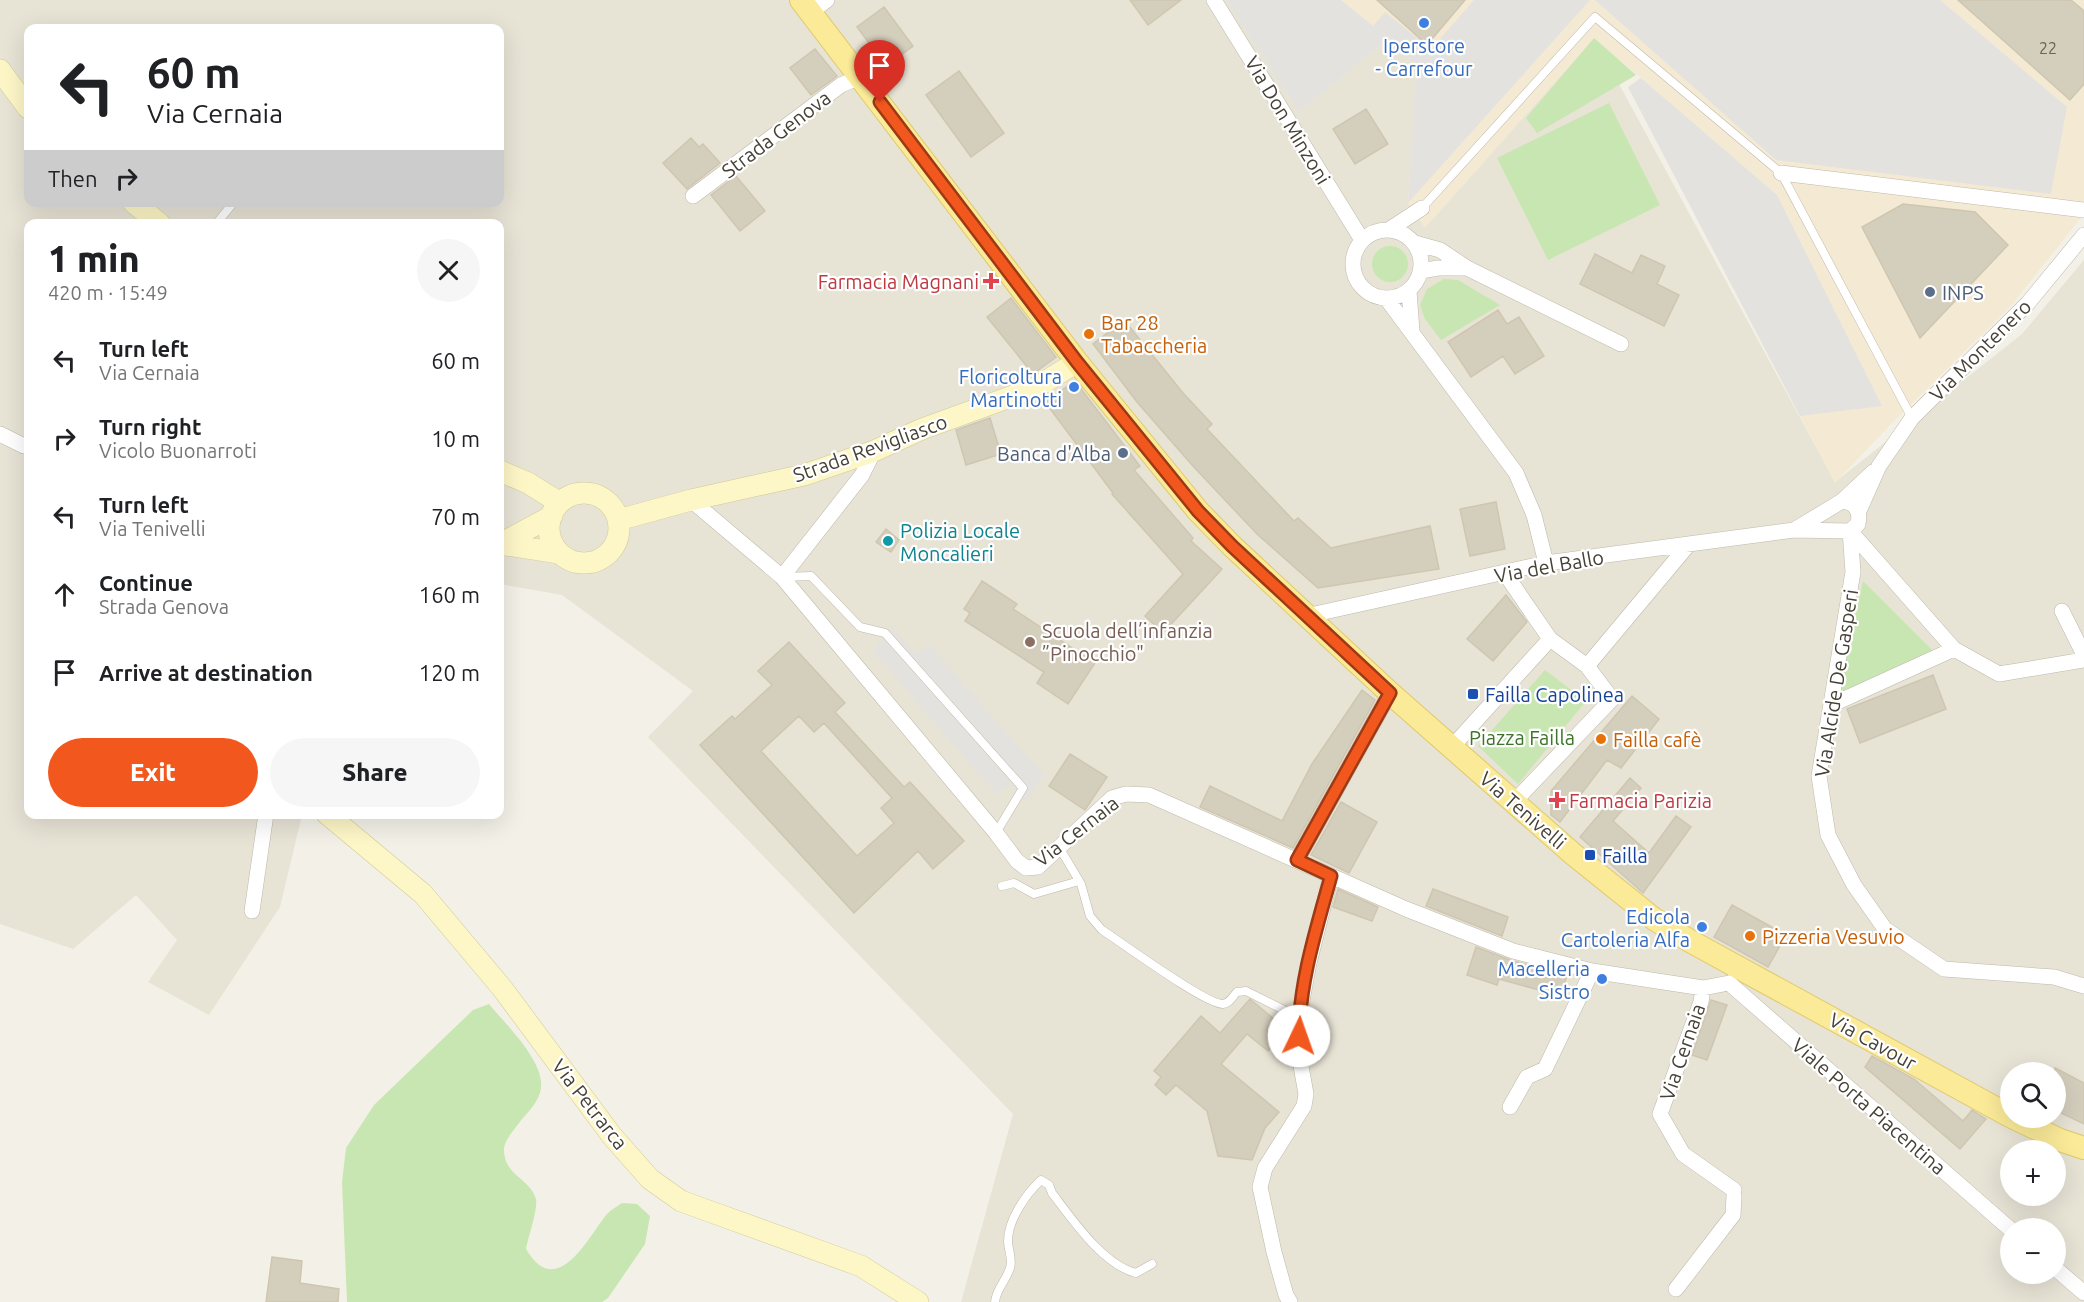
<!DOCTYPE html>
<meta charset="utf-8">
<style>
body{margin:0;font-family:Ubuntu,sans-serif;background:#f6f6f6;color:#202124;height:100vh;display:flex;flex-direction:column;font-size:22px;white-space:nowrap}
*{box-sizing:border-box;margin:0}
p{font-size:20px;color:#757577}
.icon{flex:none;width:33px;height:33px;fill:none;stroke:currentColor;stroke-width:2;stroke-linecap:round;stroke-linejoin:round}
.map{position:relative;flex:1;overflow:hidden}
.side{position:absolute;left:24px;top:219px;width:480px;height:600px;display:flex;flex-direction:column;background:#fff;border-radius:12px;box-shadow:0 6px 24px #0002}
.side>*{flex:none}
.banner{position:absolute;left:24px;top:24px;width:480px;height:183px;border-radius:12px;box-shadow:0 6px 24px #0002;background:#fff;color:#202124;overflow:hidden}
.controls{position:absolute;left:2000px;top:1062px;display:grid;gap:12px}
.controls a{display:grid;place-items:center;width:66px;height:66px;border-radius:50%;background:#fff;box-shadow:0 6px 24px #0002;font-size:30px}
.pin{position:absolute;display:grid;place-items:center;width:51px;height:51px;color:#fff;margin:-62px -26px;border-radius:50% 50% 50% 0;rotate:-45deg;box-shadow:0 0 6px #0007}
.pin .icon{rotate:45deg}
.me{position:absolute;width:66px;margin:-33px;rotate:3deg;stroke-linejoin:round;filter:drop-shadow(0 0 4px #0008)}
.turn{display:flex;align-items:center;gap:21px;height:126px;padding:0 24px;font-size:27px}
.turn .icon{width:78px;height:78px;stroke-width:2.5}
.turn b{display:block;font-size:42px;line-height:51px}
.then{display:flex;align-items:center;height:57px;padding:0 24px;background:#0003;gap:12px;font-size:22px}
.round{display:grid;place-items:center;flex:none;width:63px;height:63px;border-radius:32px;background:#f6f6f6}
.headline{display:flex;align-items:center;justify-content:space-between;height:102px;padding:0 24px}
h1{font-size:36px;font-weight:800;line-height:45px}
.action{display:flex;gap:12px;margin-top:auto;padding:12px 24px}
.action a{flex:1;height:69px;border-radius:36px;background:#f2581e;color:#fff;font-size:24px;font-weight:800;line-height:69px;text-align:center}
.action a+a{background:#f6f6f6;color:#202124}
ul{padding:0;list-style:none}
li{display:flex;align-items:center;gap:18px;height:78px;padding:0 24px}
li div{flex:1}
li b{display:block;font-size:22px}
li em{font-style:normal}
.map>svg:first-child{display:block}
.residential{fill:#e7e3d5;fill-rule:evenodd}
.commercial{fill:#f4ead3}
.green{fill:#c8e6b1}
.parking{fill:#e4e2df}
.building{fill:#d4cebd;stroke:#cfc6b0;stroke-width:1.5;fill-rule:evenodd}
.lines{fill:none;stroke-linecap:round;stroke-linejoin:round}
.lane-casing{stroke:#beb9aa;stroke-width:9}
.street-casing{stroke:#beb9aa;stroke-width:16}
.secondary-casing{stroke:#d1c998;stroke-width:22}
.primary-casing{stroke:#dfca68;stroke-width:24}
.lane{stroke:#fff;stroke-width:8}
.street{stroke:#fff;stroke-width:15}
.secondary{stroke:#fdf6c7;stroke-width:21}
.primary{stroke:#fbea98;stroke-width:22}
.route-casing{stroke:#9d3914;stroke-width:15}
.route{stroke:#f2581e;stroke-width:10}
.shop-dot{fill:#3f7fe0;stroke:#fff;stroke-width:2}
.health-dot{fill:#e0444e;stroke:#fff;stroke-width:2}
.service-dot{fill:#5c6f8a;stroke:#fff;stroke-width:2}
.food-dot{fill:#e8710a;stroke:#fff;stroke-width:2}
.culture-dot{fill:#0f9aa8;stroke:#fff;stroke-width:2}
.education-dot{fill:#8d6e63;stroke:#fff;stroke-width:2}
.transit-dot{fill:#1a4fb4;stroke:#fff;stroke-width:2}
.labels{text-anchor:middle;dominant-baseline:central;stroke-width:4.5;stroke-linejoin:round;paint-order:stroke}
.number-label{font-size:16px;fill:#6a6458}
.shop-label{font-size:20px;fill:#366cbe;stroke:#fff;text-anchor:end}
.street-label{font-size:20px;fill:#464136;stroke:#fff}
.health-label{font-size:20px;fill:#be3a42;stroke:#fff;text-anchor:end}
.service-label{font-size:20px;fill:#4e5e75;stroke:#fff;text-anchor:start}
.food-label{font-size:20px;fill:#c56008;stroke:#fff;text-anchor:start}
.culture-label{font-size:20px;fill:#0d838f;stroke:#fff;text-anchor:start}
.education-label{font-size:20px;fill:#785e54;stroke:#fff;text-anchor:start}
.transit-label{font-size:20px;fill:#164399;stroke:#fff;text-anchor:start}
.park-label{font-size:20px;fill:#3e752b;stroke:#fff}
</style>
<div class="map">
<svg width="2084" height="1302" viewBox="0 0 2084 1302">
<rect width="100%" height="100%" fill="#f3f1e7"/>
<!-- residential -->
<path class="residential" d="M0,0H1250L1389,38L1417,66L1408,203L1594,38L1835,482L2022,334L2084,260V1302H961L1013,1114L648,737L693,691L562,595L500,584V224H28V814L302,815L280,907L209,1015L148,982L177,940L136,895L73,949L0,924ZM28,28H500V202H28ZM2010,1072H2055V1118H2010ZM2010,1150H2055V1196H2010ZM2010,1228H2055V1274H2010Z"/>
<!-- commercial -->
<path class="commercial" d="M1226,0H2084V214L2011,306L1893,422L1835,483L1628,87L1641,78L1594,39L1425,228L1408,203L1416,66L1389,38L1299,112Z"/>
<!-- green -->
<path class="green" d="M1594,38L1636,75L1537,133L1526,118Z
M1609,103L1660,205L1548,260L1497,158Z
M1372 264a18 18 0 1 1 36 0a18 18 0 1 1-36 0Z
M1444,279L1458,280L1500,305L1441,340L1425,319L1420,305L1427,289Z
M1863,581L1934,652L1838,695Z
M1545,670L1586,701L1518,784L1478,746Z
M489,1004C506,1025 549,1065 540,1093C536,1105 526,1114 519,1123C513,1131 503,1142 504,1151C505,1176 530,1178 536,1199C538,1209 528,1238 526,1249C557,1302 588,1237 607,1214C611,1210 617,1206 622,1203L637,1204L650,1216L645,1244L608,1298L602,1302H347L342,1182L346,1148L374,1105L473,1010Z"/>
<!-- parking -->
<path class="parking" d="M1226,0H1341L1373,26L1385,12L1431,49L1474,0H1590L1408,203L1416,66L1389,38L1299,112Z
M1595,0H1940L2067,107L2051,194L1776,160Z
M1641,78L1777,195L1882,406L1800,416L1628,87Z
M893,628L916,654L929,645L1044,775L1026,802L1009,784L997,795L872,650Z"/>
<!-- building -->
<path class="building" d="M1130,0H1181L1148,25Z
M1377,0H1465L1427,45Z
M1958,0H2071L2084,11V84L2070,100Z
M884,7L913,46L886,66L857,27Z
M815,49L837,76L811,95L790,68Z
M959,71L1004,133L971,157L926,95Z
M1366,109L1388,144L1355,164L1333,129Z
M691,138L699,147L703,144L720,163L687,189L663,163Z
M736,176L765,211L740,231L711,195Z
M1903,204L1975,212L2008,245L1920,338L1862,227Z
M1595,254L1632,273L1641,255L1665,266L1657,284L1679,295L1664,326L1580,284Z
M1011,298L1056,357L1033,374L987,317Z
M1498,310L1507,324L1519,317L1544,356L1515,374L1503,356L1471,377L1448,342Z
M1124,320L1183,393L1212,424L1207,429L1294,521L1298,518L1331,548L1430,526L1439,569L1318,588L1257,534L1192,465L1137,402L1093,344Z
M1075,381L1140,466L1134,470L1193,538L1191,541L1222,569L1163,633L1145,616L1183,574L1112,494L1113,493L1045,402Z
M990,418L1001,454L966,465L956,430Z
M1496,502L1505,549L1470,556L1460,509Z
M886,529L899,540L891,552L876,542Z
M982,581L1017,604L1013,609L1095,663L1068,704L1037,683L1044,672L965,621L970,613L964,609Z
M1506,595L1527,622L1493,661L1467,639Z
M789,642L845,703L835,712L904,787L910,782L964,841L933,869L918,851L854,913L700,745L732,716L735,719L772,685L758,671ZM799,716L814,732L824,723L892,798L881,808L894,823L857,856L761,751Z
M1933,675L1946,709L1860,743L1847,709Z
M1362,690L1375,700L1293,848L1200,807L1210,786L1282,821L1312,764Z
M1632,696L1659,719L1621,768L1607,760L1560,822L1551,815V791Z
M1070,754L1107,777L1085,810L1049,786Z
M1630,778L1641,788L1613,821L1649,853L1676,816L1691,827L1643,893L1580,837Z
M1341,802L1377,822L1349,873L1311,855Z
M1338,889L1378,907L1372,921L1333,907Z
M1433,889L1508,917L1502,936L1426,906Z
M1732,905L1786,935L1768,967L1714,937Z
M1476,947L1510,960L1567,975L1561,996L1499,979L1497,985L1467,975Z
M1250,999L1275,1020L1266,1030L1277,1040L1268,1051L1247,1034L1221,1064L1279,1112L1265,1128L1252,1160L1218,1156L1207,1111L1176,1085L1166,1095L1155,1085L1161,1077L1154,1071L1201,1016L1220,1033Z
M1711,1000L1727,1005L1707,1060L1692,1055Z
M1872,1056L1914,1079L1963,1121L1972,1110L1986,1119L1960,1149L1865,1067Z
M2055,1068L2084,1083V1124L2055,1110Z
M272,1257L302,1261L300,1283L339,1289L338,1302H266Z"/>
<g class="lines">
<defs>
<path id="lane" d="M1422,208L1595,17L1781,173L1912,418
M216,224L234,202
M784,577L811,576L860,627L885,633L1023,788L996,833
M1059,847L1081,884L1090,916L1102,930C1121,942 1206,1005 1223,1004C1230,1003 1232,997 1237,992L1246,991L1296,1016
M1002,886L1014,883L1034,894L1079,881
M995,1302C996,1289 1006,1281 1010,1268C1013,1258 1008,1250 1008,1241C1008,1220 1026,1194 1041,1180L1049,1185L1052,1193C1072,1219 1103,1265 1136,1273L1152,1264"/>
<path id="street" d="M1214,0L1362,240
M810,3L811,12L827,0
M1781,173L2084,210
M693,196L841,85L860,77
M1390,229L1422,208
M1353 264a34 34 0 1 1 68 0a34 34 0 1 1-68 0Z
M1415,243L1440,250L1467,268L1621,344
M1421,271L1438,268H1467
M1409,291L1412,331
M1386,298L1516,473L1534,515L1546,563
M0,434L24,446
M691,500L782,577L996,833L1017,861L1026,868L1038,867L1112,798L1126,794L1149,795L1406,909L1513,951L1592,971L1703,988L1729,983
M1859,511L1879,466L1912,418L2028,303L2084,235
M1794,530L1842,501L1873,472
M1850,531L1853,572L1819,776L1828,835L1854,885L1885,929L1944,969L2054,977L2084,986
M1850,531L1954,649L1999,674L2084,660
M1504,572L1550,639
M782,577L862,475L874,451
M2062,611L2084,655
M1306,616L1546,563L1794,530L1850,531L1858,524C1861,511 1855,502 1842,501
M1587,666L1689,544
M1831,705L1954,649
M1452,747L1550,639L1587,666L1612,699L1514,802
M1297,860L1390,693
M252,911L266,814
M1729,983L2010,1229
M1703,988L1701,1002L1660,1114L1683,1154L1734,1190
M1510,1107L1527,1077L1545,1069L1592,971
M2055,1268L2084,1293
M1676,1289L1733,1215L1734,1196
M1290,1302L1286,1295L1274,1252L1260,1187L1265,1168L1304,1106L1306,1094L1299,1055V1017L1309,963L1331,876"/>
<path id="secondary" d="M0,70L28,108
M133,202L160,224
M500,471L528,483L560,503
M549 528a35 35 0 1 1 70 0a35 35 0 1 1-70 0Z
M618,520L691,500L804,475L874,451L922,429L1035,388L1077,362
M500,544L559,553
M500,544L552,516
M327,814L423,894L502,988L612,1136L650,1179L681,1201L861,1266L918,1302"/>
<path id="primary" d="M801,0L1077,362L1198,511L1232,546L1390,693L1573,854L1654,919L1690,941L2010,1116
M2014,1118L2060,1140L2084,1148"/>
</defs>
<!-- lane casing -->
<use href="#lane" class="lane-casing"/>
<!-- street casing -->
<use href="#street" class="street-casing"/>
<!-- secondary casing -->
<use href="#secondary" class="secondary-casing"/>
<!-- primary casing -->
<use href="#primary" class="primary-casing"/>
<!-- lane -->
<use href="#lane" class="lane"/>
<!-- street -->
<use href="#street" class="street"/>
<!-- secondary -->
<use href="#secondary" class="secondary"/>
<!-- primary -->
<use href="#primary" class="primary"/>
</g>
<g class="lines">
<defs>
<path id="route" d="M880,102L1077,362L1198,511L1232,546L1390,693L1297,860L1331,876C1317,927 1299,982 1299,1036"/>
</defs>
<!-- route casing -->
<use href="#route" class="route-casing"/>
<!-- route -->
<use href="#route" class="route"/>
</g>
<!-- markers -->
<g class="shop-dot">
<circle cx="1424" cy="23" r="6"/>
<circle cx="1074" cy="387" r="6"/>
<circle cx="1702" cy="927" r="6"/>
<circle cx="1602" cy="979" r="6"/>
</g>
<g class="health-dot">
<path d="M988 272h6v6h6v6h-6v6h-6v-6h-6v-6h6z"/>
<path d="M1554 791h6v6h6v6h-6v6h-6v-6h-6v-6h6z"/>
</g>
<g class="service-dot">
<circle cx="1930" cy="292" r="6"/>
<circle cx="1123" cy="453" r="6"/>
</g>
<g class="food-dot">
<circle cx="1089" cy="334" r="6"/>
<circle cx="1601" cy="739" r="6"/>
<circle cx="1750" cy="936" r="6"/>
</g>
<circle class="culture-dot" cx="888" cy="541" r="6"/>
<circle class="education-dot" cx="1030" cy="642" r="6"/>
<g class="transit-dot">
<rect x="1467" y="688" width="12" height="12" rx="3"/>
<rect x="1584" y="849" width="12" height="12" rx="3"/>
</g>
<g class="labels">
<!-- number labels -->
<g class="number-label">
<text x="2048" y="48">22</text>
</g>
<!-- shop labels -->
<g class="shop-label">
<text x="1424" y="45" text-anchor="middle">Iperstore<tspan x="1424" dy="23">- Carrefour</tspan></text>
<text x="1062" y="376">Floricoltura<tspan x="1062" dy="23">Martinotti</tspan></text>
<text x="1690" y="916">Edicola<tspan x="1690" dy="23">Cartoleria Alfa</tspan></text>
<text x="1590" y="968">Macelleria<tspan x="1590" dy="23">Sistro</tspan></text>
</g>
<!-- street labels -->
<g class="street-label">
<text transform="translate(1288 120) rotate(59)">Via Don Minzoni</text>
<text transform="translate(776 134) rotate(-37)">Strada Genova</text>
<text transform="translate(1980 350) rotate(-45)">Via Montenero</text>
<text transform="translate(870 448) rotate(-20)">Strada Revigliasco</text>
<text transform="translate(1549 566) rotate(-10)">Via del Ballo</text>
<text transform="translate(1836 683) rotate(-81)">Via Alcide De Gasperi</text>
<text transform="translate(1523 810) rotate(41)">Via Tenivelli</text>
<text transform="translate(1076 831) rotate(-38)">Via Cernaia</text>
<text transform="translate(1873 1041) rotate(29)">Via Cavour</text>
<text transform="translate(1682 1052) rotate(-71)">Via Cernaia</text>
<text transform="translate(590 1104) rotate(52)">Via Petrarca</text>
<text transform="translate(1869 1106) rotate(41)">Viale Porta Piacentina</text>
</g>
<!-- health labels -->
<g class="health-label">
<text x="979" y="281">Farmacia Magnani</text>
<text x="1569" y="800" text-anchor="start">Farmacia Parizia</text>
</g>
<!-- service labels -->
<g class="service-label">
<text x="1942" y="292">INPS</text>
<text x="1111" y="453" text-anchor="end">Banca d'Alba</text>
</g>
<!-- food labels -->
<g class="food-label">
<text x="1101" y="322">Bar 28<tspan x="1101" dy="23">Tabaccheria</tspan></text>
<text x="1613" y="739">Failla cafè</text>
<text x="1762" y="936">Pizzeria Vesuvio</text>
</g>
<!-- culture labels -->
<g class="culture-label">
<text x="900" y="530">Polizia Locale<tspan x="900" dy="23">Moncalieri</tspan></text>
</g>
<!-- education labels -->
<g class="education-label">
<text x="1042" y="630">Scuola dell’infanzia<tspan x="1042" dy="23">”Pinocchio"</tspan></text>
</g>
<!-- transit labels -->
<g class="transit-label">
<text x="1485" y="694">Failla Capolinea</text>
<text x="1602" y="855">Failla</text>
</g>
<!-- park labels -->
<g class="park-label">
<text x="1522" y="737">Piazza Failla</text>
</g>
</g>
</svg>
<div class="controls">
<a><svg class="icon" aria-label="search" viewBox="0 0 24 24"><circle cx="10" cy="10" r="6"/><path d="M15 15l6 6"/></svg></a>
<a>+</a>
<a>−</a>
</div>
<div class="pin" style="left:880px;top:102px;background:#d93025"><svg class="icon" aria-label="arrive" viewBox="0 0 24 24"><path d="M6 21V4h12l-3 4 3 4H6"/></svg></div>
<svg class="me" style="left:1299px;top:1036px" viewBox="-20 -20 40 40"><circle r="19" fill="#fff"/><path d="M0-13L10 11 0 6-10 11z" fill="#f2581e"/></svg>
<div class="banner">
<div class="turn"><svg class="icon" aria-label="left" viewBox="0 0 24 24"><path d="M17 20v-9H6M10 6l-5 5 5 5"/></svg><div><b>60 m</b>Via Cernaia</div></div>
<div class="then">Then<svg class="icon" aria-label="right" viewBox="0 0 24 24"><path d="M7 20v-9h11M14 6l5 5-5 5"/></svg></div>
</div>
<section class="side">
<div class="headline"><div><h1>1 min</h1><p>420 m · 15:49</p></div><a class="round"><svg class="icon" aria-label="close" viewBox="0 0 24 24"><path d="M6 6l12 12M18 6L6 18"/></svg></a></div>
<ul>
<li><svg class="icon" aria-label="left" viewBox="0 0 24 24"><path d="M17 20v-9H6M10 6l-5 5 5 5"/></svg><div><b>Turn left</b><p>Via Cernaia</p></div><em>60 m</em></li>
<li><svg class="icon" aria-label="right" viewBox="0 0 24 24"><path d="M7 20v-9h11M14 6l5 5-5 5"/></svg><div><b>Turn right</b><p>Vicolo Buonarroti</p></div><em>10 m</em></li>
<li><svg class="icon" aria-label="left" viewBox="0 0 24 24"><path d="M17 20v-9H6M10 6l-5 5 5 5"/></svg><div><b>Turn left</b><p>Via Tenivelli</p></div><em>70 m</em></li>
<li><svg class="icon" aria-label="ahead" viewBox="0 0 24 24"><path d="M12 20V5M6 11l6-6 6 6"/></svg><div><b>Continue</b><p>Strada Genova</p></div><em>160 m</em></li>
<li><svg class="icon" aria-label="arrive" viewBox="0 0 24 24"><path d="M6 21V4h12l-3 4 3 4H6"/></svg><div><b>Arrive at destination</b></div><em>120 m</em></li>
</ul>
<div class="action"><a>Exit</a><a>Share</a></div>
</section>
</div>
